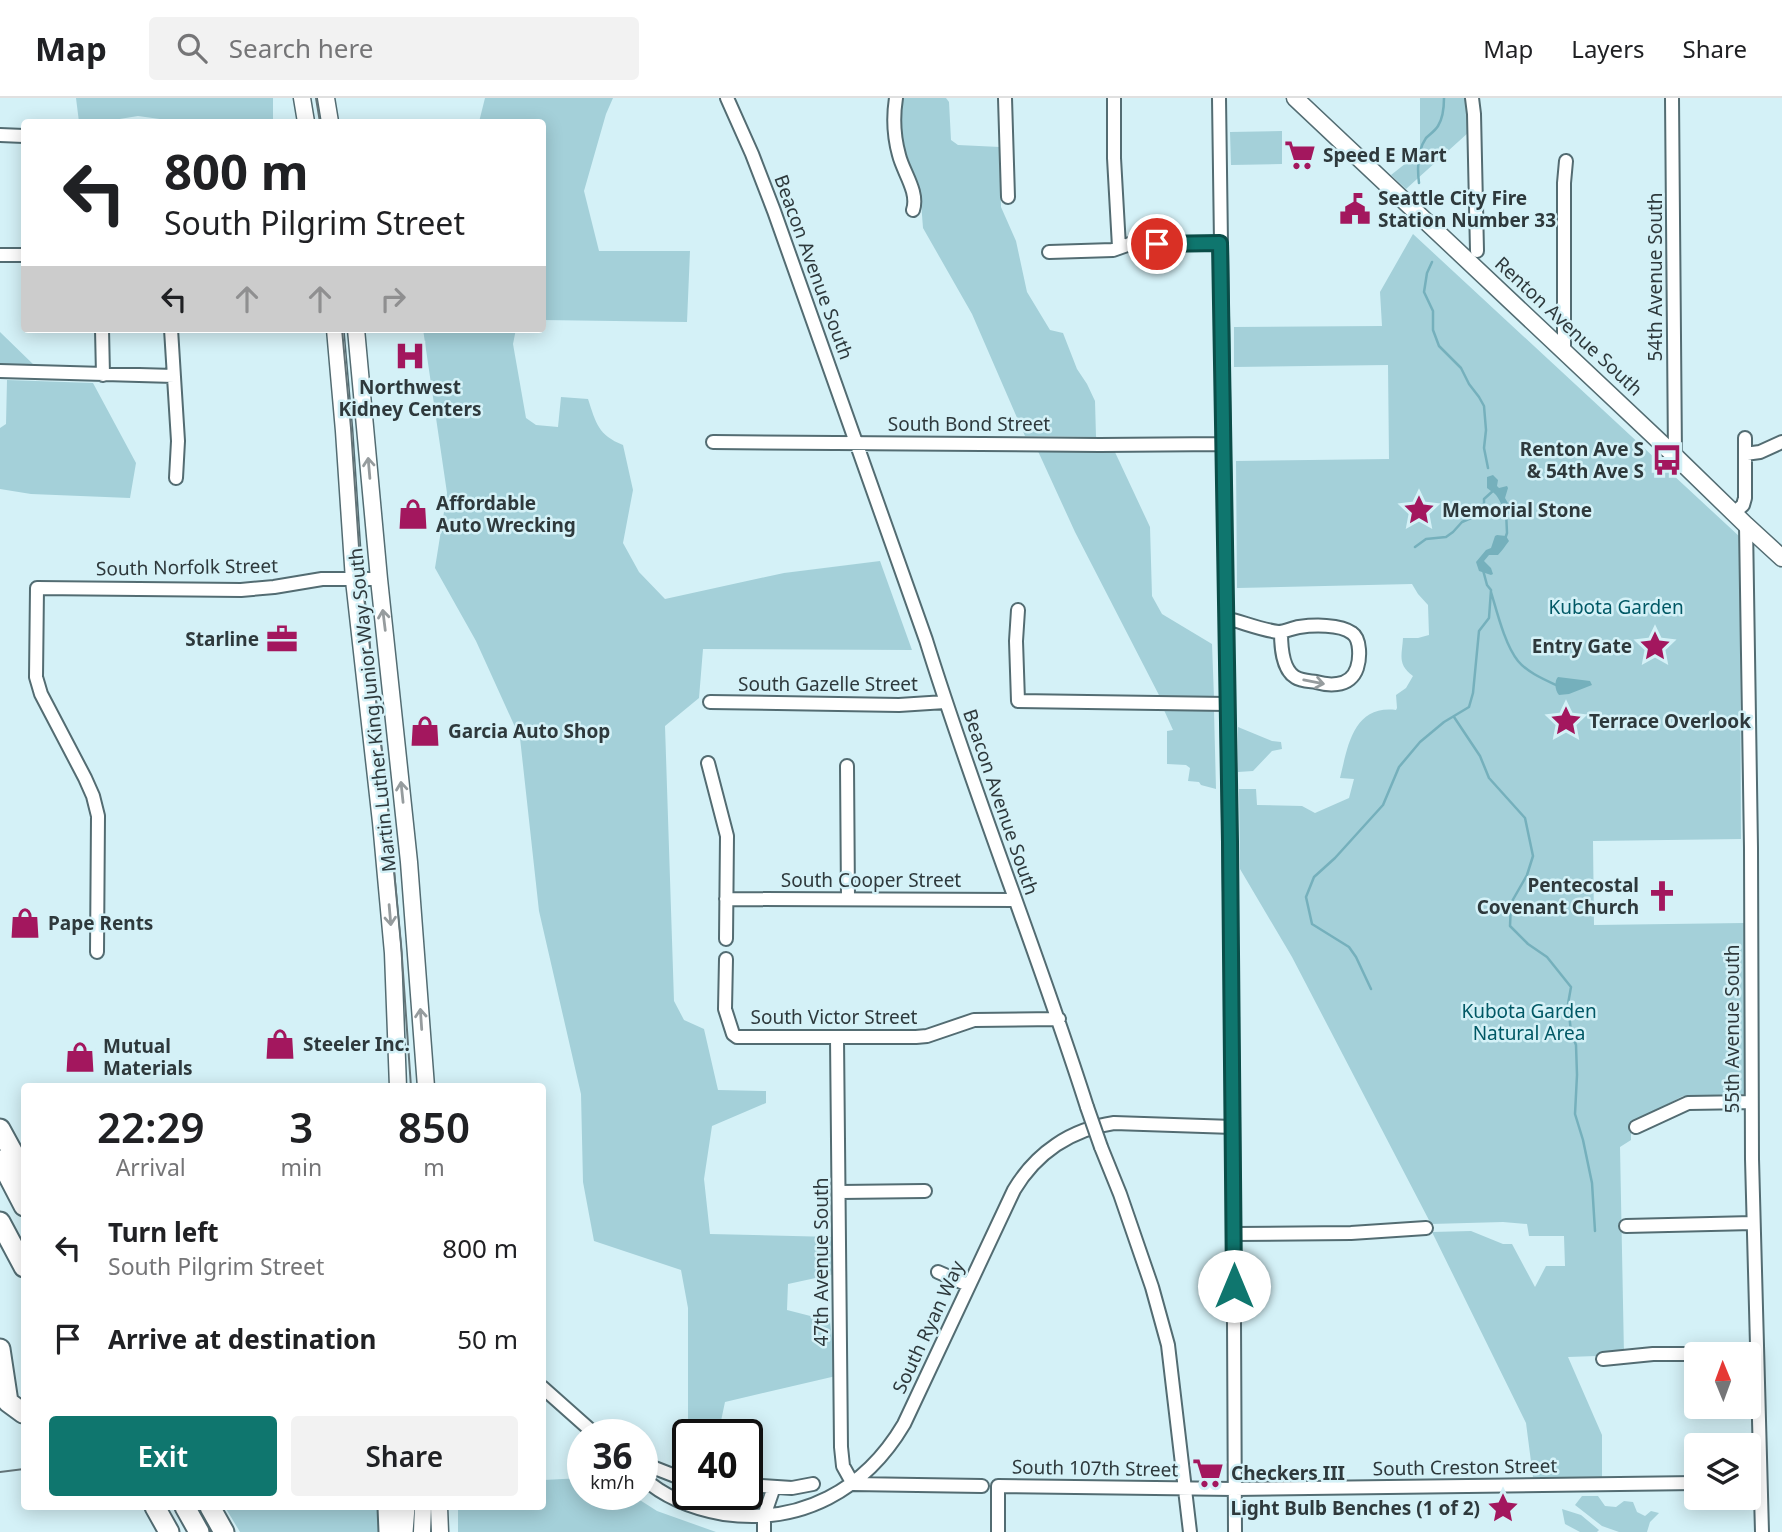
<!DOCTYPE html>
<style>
body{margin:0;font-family:"Noto Sans",sans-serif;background:#f2f2f2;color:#202124;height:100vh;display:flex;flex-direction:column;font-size:26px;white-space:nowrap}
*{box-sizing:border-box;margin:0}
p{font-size:23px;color:#757577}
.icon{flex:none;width:38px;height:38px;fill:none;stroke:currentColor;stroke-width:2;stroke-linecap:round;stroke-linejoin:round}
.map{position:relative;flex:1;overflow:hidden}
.details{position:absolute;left:21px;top:985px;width:525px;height:427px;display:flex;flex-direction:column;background:#fff;border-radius:7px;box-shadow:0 4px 18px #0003}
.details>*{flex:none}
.banner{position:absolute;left:21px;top:21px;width:525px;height:214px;border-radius:7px;box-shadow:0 4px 18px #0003;background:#fff;color:#202124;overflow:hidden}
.needle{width:46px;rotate:359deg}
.tools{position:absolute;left:1684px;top:1244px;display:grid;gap:14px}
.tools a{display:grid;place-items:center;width:77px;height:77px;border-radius:7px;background:#fff;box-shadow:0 4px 18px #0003;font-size:35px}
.speed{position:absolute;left:567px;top:1321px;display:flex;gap:14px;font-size:35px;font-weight:700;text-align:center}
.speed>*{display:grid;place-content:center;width:91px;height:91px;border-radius:50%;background:#fff;box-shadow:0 4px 18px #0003;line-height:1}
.speed small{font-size:18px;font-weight:400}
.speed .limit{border:4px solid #111;border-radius:10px;background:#fff;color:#111}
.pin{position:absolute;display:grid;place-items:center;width:60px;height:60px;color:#fff;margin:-30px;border:4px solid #fff;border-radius:50%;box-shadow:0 2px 7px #0007}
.me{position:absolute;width:77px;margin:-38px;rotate:0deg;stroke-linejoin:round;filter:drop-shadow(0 0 5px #0008)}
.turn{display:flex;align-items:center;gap:24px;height:147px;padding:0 28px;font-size:32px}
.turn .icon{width:91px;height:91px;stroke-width:2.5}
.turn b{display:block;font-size:49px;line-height:60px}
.lanes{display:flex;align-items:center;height:66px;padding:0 28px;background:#0003;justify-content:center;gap:35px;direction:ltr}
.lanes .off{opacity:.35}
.eta{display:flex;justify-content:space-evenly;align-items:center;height:119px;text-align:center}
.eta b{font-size:42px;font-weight:600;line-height:49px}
.cta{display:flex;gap:14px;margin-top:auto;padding:14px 28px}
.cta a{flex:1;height:80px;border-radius:7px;background:#0f766e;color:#fff;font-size:28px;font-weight:600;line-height:80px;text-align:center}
.cta a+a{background:#f2f2f2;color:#202124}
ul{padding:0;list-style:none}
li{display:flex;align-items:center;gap:21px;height:91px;padding:0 28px}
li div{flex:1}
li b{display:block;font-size:26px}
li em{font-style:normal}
header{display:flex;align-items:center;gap:42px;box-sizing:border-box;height:98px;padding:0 35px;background:#fff;border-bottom:2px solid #e0e0e0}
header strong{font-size:33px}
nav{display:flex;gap:38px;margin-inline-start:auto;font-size:24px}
.search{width:490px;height:63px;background:#f2f2f2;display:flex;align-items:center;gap:18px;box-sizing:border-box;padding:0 24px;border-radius:7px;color:#757577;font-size:26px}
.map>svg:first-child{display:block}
.green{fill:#a4d0d9}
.water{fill:#75b0bc}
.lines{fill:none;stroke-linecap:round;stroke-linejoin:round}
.stream{stroke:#75b0bc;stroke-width:2.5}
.minor-casing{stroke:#536c72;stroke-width:16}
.major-casing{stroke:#536c72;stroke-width:19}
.highway-casing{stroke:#536c72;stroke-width:23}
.minor{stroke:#fff;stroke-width:12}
.major{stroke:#fff;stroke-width:16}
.highway{stroke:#fff;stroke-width:19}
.tram{stroke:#637478;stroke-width:2}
.minor-bridge-casing{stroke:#536c72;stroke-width:16;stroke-linecap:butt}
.minor-bridge{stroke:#fff;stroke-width:12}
.oneway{stroke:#969c9e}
.route-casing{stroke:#0a4d48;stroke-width:18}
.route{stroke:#0f766e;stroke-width:12}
.labels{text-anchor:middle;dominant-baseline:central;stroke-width:5;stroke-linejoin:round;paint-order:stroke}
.poi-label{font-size:19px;font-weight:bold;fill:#2e393c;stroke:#d4f1f7;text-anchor:start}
.street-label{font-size:19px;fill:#2e393c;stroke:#d4f1f7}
.park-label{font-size:19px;fill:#005865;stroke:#d4f1f7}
</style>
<header>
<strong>Map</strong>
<div class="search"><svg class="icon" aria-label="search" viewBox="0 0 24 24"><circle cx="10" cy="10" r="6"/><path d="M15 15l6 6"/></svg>Search here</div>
<nav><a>Map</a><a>Layers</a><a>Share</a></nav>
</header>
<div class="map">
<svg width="1782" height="1434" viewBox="0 0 1782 1434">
<rect width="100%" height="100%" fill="#d4f1f7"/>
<!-- green -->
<path class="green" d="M76,0H273V24H174V23L138,18L101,24H79Z
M485,0H613L606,16L584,93L599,153H690L687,224L543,222L542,24H479Z
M900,0H946L949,4L951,42L958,47L1000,49L1001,109L1016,143L1027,194L1050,232L1063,235L1077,271L1087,286L1095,303L1096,339L1025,338L972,216L923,130L921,104L906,65L898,24Z
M1420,0H1468L1469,34L1406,91L1391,77L1420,54Z
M1282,33V66L1231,67L1230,34Z
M1413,136L1740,439L1741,741L1593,743L1594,827L1744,825V996L1683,998L1631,1025V1042L1620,1049L1624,1257L1568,1259L1602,1337V1379H1533L1526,1325L1432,1134L1471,1133L1503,1146H1512L1535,1189L1546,1168H1565L1564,1138H1529L1527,1126L1503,1124L1431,1126L1292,859L1240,771L1239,691H1256L1257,707L1302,708L1315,715L1349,700L1354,681L1340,680C1348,648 1353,607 1396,612L1397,610L1396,597L1406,590L1413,578C1397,566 1402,558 1403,540H1418L1429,537L1428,507L1418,496L1412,486L1237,490L1236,363L1389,361L1388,267L1234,269V229L1382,228L1380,194Z
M423,231H516L513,246L526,320L536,327L558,329L561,299L588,301C596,325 598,337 623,347L633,392L623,445L639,474L665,501L784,475L880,463L912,552L703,551L699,600L665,628L674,903L684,922L704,931L718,992L766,993V1005L712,1028L704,1081L710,1136L834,1139V1176L788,1186L787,1212L830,1223L836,1278L725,1304L718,1337H688V1210L681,1172L594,1143L583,1084L581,996L539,813L520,640L476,543L435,470L447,395Z
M0,234L36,269L0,266Z
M7,282L93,285L136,365L130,400L31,396L0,391V330L6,326Z
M1037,351L1114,352L1150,429L1152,498L1162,516L1212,546L1214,600L1161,601L1075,434Z
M1164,612L1214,613L1216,691L1201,687L1199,684L1188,683L1190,670L1186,667L1167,666V633L1173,632Z
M1238,629L1272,643L1281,644L1282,651L1272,653L1253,673L1238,674Z
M583,1380V1396L632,1397L657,1413L716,1434H458V1409H542L543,1382Z
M1582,1398H1598L1605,1408L1616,1409L1624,1403L1633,1404L1637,1414L1645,1418L1651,1413L1659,1415L1650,1424L1647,1434H1619L1602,1428L1575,1407Z
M225,1409H377L379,1434H240Z
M1562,1411L1581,1417L1599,1432L1597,1434H1580L1565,1426Z"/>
<!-- water -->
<path class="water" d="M1493,377L1498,382L1497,388L1499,390L1507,388L1508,390L1505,400L1508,405H1512L1513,413L1507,417C1502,411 1501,402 1495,396C1492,393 1489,392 1487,390V379Z
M1497,437L1506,438L1509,443C1505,448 1502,453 1498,457H1489L1484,463L1491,470L1493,476L1491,477L1479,473L1476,464L1486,452L1491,450L1495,438Z
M1558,579L1590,583L1592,587L1569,596L1559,597C1555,593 1554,583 1558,579Z"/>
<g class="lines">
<!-- stream -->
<path class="stream" d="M1419,85C1417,69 1417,53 1426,40C1430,36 1435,33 1438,28C1443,20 1444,9 1444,0
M1432,164L1427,175L1424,194L1433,213V232L1439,248L1461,270L1469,286L1479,299L1484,308L1486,332L1484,350L1488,370
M1505,441L1507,435L1506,413
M1415,449L1426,441L1446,439L1453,434L1462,424L1478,417L1484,408V401L1494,392
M1491,494C1497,514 1505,547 1518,563C1527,574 1543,581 1556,587
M1454,619L1480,658L1489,680L1525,720L1533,758L1527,777L1511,805L1510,828L1528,846L1547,859L1571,889L1568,906L1571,934L1576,947L1577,977L1575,1016L1583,1042L1592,1085L1595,1133
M1371,891L1356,859L1349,849L1312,826L1306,799L1314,779L1335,760L1383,707L1399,669L1420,644L1444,624L1469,609L1473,595L1479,533L1489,520L1491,492L1487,487L1483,472"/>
<defs>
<path id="minor" d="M727,0L752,56L774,113L926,542C975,700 1037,852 1087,1009
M896,0C893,19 894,39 899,57C903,74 919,94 913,112
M1005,0L1008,99
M1114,0V60L1119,149
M1219,0L1233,1012L1235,1434
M1472,0L1474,16L1477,153
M1672,0L1675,358
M0,37L24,38
M1049,154L1113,152L1130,146L1220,145
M0,157H24
M102,231L103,277
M171,231L178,343L176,380
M1564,252V85L1566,63
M0,273L174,278
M713,344L1100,347L1224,346
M1745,356L1760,354L1782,344
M1734,415L1743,407L1745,400V340
M1746,427L1751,750L1752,1061L1762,1434
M1018,512L1016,543L1018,603L1227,606
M1226,520C1242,524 1262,532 1278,534C1285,534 1292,530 1299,529C1313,527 1340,526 1352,535C1361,541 1360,561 1357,570C1354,579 1347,585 1337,586C1330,587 1323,586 1316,584C1310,583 1301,583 1295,579C1282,571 1281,548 1281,534
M710,604L899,607L945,604
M708,665L727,738L726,841
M847,668L848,801
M726,801L1015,802
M97,854L98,718L93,698L85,680L41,596L36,579L37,490L241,492L274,489L322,481H379
M726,861L725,911L733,936L737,939H916L927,938L974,922L1059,921
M837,940L841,1349L843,1368L853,1386L982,1388
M1636,1029L1688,1005L1751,1004
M1101,1049L1120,1096L1152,1189L1168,1247L1190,1434
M840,1094L925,1093
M1626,1128L1753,1125
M1234,1136L1351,1135L1426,1130
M938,1174L968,1187
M1603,1261L1653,1256H1757
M542,1289L596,1337
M647,1367L688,1383
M642,1379C665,1400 695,1411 724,1416C801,1427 865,1392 904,1326L1014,1092C1036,1055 1071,1031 1114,1025L1233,1029
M747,1387L792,1390L813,1386
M764,1434V1418L774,1389
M998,1434V1388L1234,1391L1696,1385"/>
<path id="major" d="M302,0L306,24
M326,0L330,24
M1295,0L1675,358L1746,427L1782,460
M335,231L344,333L354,482L381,724L393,855L398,989
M356,231L379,481L409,764L426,989
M439,1409L440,1434
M422,1434L423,1409"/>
<path id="highway" d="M0,1031L24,1075
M0,1062L24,1108
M0,1124L24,1169
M0,1251L8,1304L23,1315
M155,1409L169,1434
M185,1409L199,1434
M210,1409L224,1434
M388,1409L389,1434
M403,1434L405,1409"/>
</defs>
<!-- minor casing -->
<use href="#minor" class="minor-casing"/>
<!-- major casing -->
<use href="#major" class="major-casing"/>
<!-- highway casing -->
<use href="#highway" class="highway-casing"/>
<!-- minor -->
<use href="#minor" class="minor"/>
<!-- major -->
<use href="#major" class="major"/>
<!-- highway -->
<use href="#highway" class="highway"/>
<!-- tram -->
<path class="tram" d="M316,0L320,24
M342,231L351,330L360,464L385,679L401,846L411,989
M0,1374L24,1371"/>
<defs>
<path id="minor-bridge" d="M1087,1009L1101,1049"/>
</defs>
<!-- minor-bridge casing -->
<use href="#minor-bridge" class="minor-bridge-casing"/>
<!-- minor-bridge -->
<use href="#minor-bridge" class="minor-bridge"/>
</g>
<!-- one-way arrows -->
<defs><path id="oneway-shaft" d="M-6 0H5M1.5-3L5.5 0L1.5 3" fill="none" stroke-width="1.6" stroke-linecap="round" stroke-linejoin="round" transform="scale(1.75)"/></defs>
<g class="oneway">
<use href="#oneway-shaft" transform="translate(369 370) rotate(-95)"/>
<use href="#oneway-shaft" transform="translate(384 522) rotate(-97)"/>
<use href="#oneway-shaft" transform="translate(1314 584) rotate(11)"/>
<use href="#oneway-shaft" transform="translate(402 694) rotate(-96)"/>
<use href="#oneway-shaft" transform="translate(390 817) rotate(85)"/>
<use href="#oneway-shaft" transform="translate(421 921) rotate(-94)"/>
</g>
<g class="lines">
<defs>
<path id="route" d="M1157,146L1220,145L1230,744L1234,1188"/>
</defs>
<!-- route casing -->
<use href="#route" class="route-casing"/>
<!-- route -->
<use href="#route" class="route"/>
</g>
<!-- icons -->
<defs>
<symbol id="supermarket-bare" viewBox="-9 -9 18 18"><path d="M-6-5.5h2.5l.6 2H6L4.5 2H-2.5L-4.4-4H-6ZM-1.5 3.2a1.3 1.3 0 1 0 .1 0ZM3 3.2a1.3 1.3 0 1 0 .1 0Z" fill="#a3175e" stroke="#d4f1f7" stroke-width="2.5" paint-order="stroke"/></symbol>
<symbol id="civic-bare" viewBox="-9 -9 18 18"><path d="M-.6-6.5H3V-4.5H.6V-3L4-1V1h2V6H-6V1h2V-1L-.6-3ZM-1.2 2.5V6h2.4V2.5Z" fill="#a3175e" stroke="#d4f1f7" stroke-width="2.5" paint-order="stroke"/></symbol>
<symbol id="hospital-bare" viewBox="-9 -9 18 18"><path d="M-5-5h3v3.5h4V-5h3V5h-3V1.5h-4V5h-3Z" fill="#a3175e" stroke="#d4f1f7" stroke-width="2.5" paint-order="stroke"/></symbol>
<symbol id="bus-bare" viewBox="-9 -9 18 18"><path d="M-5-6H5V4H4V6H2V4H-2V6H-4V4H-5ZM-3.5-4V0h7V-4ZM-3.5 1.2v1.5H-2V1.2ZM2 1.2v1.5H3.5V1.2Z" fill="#a3175e" stroke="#d4f1f7" stroke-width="2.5" paint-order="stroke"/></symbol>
<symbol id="sight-bare" viewBox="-9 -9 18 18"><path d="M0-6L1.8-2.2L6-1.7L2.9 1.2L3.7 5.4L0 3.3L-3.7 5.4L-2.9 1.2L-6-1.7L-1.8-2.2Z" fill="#a3175e" stroke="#d4f1f7" stroke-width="2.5" paint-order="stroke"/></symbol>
<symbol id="shop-bare" viewBox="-9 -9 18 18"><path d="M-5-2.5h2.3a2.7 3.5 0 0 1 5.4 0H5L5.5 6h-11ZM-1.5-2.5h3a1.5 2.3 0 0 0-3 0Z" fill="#a3175e" stroke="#d4f1f7" stroke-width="2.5" paint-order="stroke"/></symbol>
<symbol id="office-bare" viewBox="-9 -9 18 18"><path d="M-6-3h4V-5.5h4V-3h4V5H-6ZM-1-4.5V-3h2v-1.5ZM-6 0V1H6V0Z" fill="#a3175e" stroke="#d4f1f7" stroke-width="2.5" paint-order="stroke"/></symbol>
<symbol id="church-bare" viewBox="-9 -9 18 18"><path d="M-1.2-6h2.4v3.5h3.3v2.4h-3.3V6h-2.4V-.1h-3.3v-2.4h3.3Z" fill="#a3175e" stroke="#d4f1f7" stroke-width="2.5" paint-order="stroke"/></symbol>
</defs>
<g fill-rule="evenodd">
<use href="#supermarket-bare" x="1278" y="35" width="44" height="44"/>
<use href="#civic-bare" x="1333" y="89" width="44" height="44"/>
<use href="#hospital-bare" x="388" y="236" width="44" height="44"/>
<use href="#bus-bare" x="1645" y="340" width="44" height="44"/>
<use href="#sight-bare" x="1397" y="390" width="44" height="44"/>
<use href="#shop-bare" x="391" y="394" width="44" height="44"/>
<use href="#office-bare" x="260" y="519" width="44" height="44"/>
<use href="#sight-bare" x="1633" y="526" width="44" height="44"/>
<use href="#sight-bare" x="1544" y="601" width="44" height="44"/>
<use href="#shop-bare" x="403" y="611" width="44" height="44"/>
<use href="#church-bare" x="1640" y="776" width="44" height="44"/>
<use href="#shop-bare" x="3" y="803" width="44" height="44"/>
<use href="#shop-bare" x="258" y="924" width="44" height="44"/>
<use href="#shop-bare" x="58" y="937" width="44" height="44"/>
<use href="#supermarket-bare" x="1186" y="1353" width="44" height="44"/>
<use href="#sight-bare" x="1481" y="1388" width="44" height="44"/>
</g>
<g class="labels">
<!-- poi labels -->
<g class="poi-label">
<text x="1323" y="57">Speed E Mart</text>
<text x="1378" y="100">Seattle City Fire<tspan x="1378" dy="22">Station Number 33</tspan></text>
<text x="410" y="289" text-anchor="middle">Northwest<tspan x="410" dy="22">Kidney Centers</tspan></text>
<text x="1644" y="351" text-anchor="end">Renton Ave S<tspan x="1644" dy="22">&amp; 54th Ave S</tspan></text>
<text x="436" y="405">Affordable<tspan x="436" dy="22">Auto Wrecking</tspan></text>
<text x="1442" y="412">Memorial Stone</text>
<text x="259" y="541" text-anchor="end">Starline</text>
<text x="1632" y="548" text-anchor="end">Entry Gate</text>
<text x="1589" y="623">Terrace Overlook</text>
<text x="448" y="633">Garcia Auto Shop</text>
<text x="1639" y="787" text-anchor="end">Pentecostal<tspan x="1639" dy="22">Covenant Church</tspan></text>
<text x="48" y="825">Pape Rents</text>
<text x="303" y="946">Steeler Inc.</text>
<text x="103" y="948">Mutual<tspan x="103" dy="22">Materials</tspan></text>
<text x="1231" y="1375">Checkers III</text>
<text x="1480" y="1410" text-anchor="end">Light Bulb Benches (1 of 2)</text>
</g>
<!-- street labels -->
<g class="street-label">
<text transform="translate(814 169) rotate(70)">Beacon Avenue South</text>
<text transform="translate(1655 179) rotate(-90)">54th Avenue South</text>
<text transform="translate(1569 228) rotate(43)">Renton Avenue South</text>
<text x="969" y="326">South Bond Street</text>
<text transform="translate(187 469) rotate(-1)">South Norfolk Street</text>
<text x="828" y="586">South Gazelle Street</text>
<text transform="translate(372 612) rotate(-96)">Martin Luther King Junior Way South</text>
<text transform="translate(1001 704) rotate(71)">Beacon Avenue South</text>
<text x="871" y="782">South Cooper Street</text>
<text x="834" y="919">South Victor Street</text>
<text transform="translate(1732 931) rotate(-90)">55th Avenue South</text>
<text transform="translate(821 1164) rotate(-90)">47th Avenue South</text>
<text transform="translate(928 1229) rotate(-65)">South Ryan Way</text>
<text transform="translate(1465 1369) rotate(-1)">South Creston Street</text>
<text transform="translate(1095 1370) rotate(1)">South 107th Street</text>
</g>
<!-- park labels -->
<g class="park-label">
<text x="1616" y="509">Kubota Garden</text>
<text x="1529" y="913">Kubota Garden<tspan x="1529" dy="22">Natural Area</tspan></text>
</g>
</g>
</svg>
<div class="tools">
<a><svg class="needle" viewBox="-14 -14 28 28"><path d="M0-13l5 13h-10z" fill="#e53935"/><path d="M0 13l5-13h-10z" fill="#757577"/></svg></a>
<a><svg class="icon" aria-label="layers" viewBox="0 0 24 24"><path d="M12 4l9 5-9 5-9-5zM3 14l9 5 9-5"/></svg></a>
</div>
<div class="speed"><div>36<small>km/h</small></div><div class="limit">40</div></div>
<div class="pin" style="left:1157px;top:146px;background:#d93025"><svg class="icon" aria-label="arrive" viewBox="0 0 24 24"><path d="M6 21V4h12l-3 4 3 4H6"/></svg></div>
<svg class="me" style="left:1234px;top:1188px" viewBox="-20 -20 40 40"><circle r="19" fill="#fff"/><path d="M0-13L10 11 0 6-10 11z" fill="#0f766e"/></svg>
<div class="banner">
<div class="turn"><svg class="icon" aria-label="left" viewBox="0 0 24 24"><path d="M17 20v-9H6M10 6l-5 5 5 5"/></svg><div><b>800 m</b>South Pilgrim Street</div></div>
<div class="lanes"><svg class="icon" aria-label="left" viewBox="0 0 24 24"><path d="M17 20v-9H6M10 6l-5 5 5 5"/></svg><svg class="icon off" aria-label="ahead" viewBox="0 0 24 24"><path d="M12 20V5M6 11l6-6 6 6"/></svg><svg class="icon off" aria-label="ahead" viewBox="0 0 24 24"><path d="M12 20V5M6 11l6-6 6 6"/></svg><svg class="icon off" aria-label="right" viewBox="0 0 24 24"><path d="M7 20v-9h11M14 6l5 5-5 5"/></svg></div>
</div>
<section class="details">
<div class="eta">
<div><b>22:29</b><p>Arrival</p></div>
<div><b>3</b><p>min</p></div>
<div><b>850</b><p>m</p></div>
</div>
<ul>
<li><svg class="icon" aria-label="left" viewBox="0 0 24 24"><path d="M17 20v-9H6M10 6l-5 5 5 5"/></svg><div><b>Turn left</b><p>South Pilgrim Street</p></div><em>800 m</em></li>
<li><svg class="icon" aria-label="arrive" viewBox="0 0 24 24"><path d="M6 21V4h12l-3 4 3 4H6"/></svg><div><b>Arrive at destination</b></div><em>50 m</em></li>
</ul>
<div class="cta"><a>Exit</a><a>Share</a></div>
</section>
</div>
